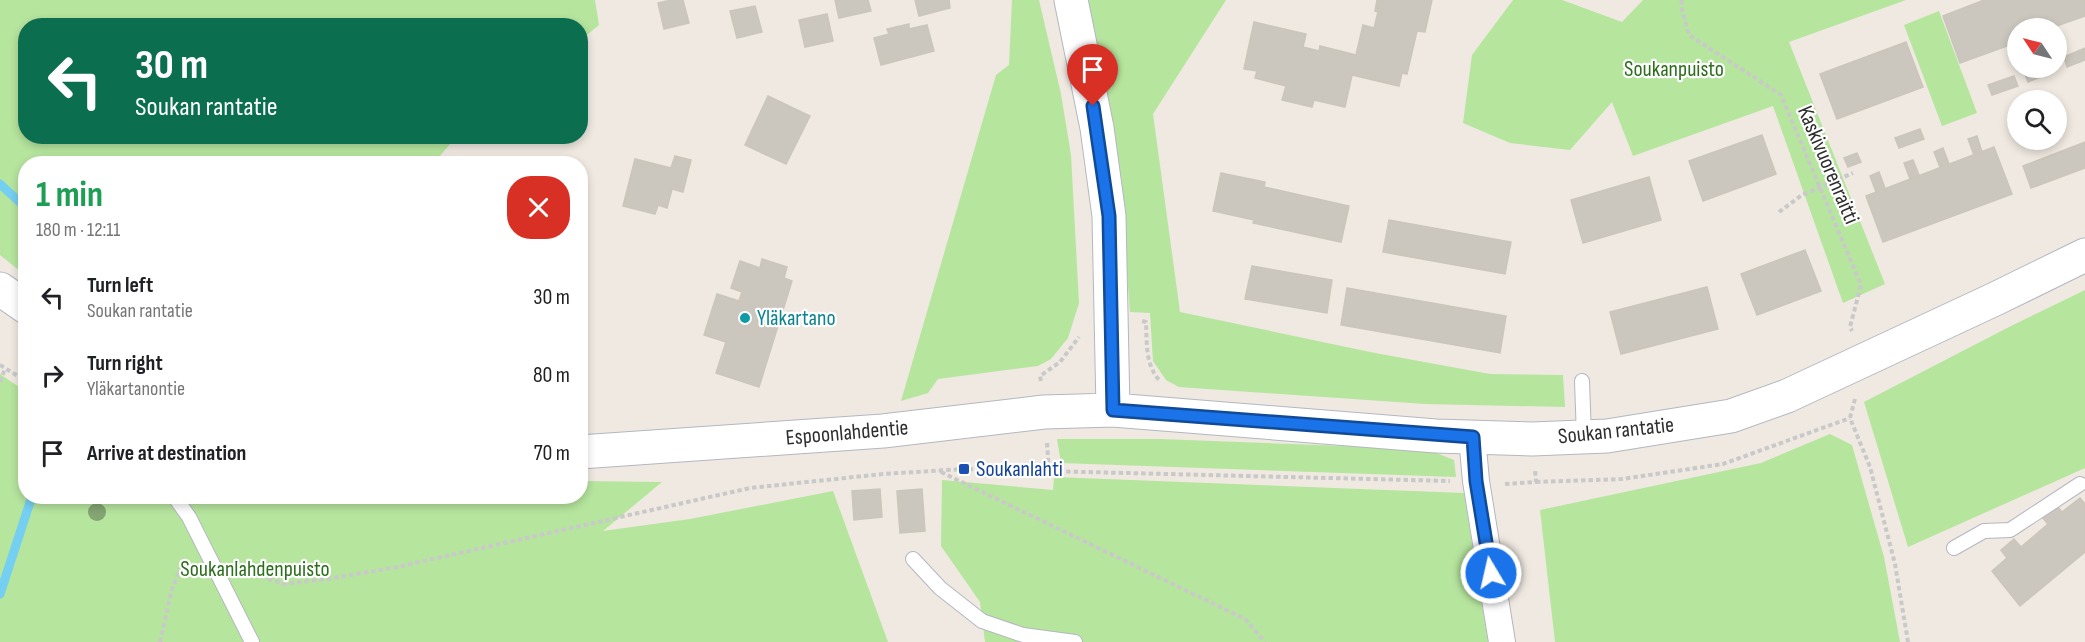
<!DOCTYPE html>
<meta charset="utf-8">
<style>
body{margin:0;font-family:"Sofia Sans Condensed",sans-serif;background:#f2f2f2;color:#202124;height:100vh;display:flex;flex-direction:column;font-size:22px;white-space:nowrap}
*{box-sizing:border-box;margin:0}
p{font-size:20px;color:#757577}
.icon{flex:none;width:33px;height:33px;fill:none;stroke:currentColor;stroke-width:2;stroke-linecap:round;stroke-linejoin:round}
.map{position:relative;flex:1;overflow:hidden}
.drawer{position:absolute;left:18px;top:156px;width:570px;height:348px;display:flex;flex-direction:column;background:#fff;border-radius:24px;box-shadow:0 3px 9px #0003}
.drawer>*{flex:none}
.guide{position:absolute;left:18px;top:18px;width:570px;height:126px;border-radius:24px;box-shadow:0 3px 9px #0003;background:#0b6e4f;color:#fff;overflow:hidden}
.needle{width:39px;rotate:305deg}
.tools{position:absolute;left:2007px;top:18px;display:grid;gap:12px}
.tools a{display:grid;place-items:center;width:60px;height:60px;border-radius:50%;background:#fff;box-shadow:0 3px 9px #0003;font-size:30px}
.pin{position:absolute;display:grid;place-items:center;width:51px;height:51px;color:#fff;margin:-62px -26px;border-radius:50% 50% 50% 0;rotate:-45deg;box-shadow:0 0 6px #0007}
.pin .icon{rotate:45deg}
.me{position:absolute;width:66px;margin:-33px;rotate:351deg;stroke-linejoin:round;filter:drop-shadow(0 0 4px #0008)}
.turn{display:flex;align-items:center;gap:21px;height:126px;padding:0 18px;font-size:27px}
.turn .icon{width:78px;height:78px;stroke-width:2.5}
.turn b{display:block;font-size:42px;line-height:51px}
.round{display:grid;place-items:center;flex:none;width:63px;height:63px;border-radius:24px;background:#f2f2f2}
.overview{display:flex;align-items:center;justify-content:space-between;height:102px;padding:0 18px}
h1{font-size:36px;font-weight:700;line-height:45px;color:#1e9e55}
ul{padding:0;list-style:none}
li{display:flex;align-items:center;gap:18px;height:78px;padding:0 18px}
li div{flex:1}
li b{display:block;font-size:22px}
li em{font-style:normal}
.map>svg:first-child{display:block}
.green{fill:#b6e59e}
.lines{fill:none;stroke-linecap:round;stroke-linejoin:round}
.stream{stroke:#75cff0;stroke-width:9}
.building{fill:#cbc7bf;stroke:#cbc5ba;stroke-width:1.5}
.lane-casing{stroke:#b4b7c1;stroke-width:16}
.street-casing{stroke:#b4b7c1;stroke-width:28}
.secondary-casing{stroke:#b4b7c1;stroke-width:35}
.path{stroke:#c9c9c9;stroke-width:4;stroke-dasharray:4.5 3;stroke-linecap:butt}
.lane{stroke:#fff;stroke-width:14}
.street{stroke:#fff;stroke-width:26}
.secondary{stroke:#fff;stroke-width:33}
.tree{fill:#84a574}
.route-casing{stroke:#114b97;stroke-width:15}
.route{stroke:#1a73e8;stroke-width:10}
.culture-dot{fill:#0f9aa8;stroke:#fff;stroke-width:2}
.transit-dot{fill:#1a4fb4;stroke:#fff;stroke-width:2}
.labels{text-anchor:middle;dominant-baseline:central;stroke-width:4.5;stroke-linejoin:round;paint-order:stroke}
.park-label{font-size:22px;fill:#2c6e1b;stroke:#fff}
.street-label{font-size:22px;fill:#2e2e2e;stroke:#fff}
.culture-label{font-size:22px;fill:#0d838f;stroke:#fff;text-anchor:start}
.transit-label{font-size:22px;fill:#164399;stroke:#fff;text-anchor:start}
</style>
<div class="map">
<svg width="2085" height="642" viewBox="0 0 2085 642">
<rect width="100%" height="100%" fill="#efe9e1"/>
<!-- green -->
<path class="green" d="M0,0H595L599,25L581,40L580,26H26V136L460,137L450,144L434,163L26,164L25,275L0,255Z
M1012,0H1039L1061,94L1071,155L1079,303L1068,338L1051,359L1038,366L938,379L928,393L901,401L996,75L1009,65Z
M1084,0H1226L1153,114L1180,312L1375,353L1490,374L1563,375L1565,407L1425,404L1179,387L1166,380L1153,361L1150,313L1130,312L1119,166Z
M1513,0H1562L1622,22L1643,0H1906L1789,42L1885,284L1843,303L1773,106L1633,156L1612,102L1570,150L1510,143L1463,123L1472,55Z
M1939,11L1977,113L1942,126L1904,25Z
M2085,290V468L1908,547L1864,402L2011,326Z
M0,374L25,391L26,496H580L581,481L662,482L603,531L690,519L833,491L888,642H0Z
M1830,434L1852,445L1884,557L1900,642H1555L1540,510L1761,463Z
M1057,439H1160L1426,449L1454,460L1456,477L1061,463Z
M1054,477L1464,493L1488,642H985L980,602L941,546L942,480L1053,490Z"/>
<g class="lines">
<!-- stream -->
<path class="stream" d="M0,184L26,208
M0,594L32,496"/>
</g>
<!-- building -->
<path class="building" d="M671,0H683L689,23L664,29L658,3Z
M835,0H868L871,11L839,18Z
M915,0H949L950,8L919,16Z
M1377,0H1432L1425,32L1417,31L1407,74L1402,73L1399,86L1352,75L1345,107L1314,100L1312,107L1282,100L1286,86L1255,78L1257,71L1244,69L1254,22L1306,34L1303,47L1319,51L1320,46L1356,55L1363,25L1374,28L1378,12L1375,11Z
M1984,0H2085V16L2051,28H2018V42L1960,63L1943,16Z
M755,6L762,32L737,38L730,11Z
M827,14L833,41L805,47L799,20Z
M909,24V29L927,25L934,51L881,65L874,38L889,34L887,29Z
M1906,42L1923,87L1837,119L1820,74Z
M2085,48V60L2067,67L2064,57Z
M2037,68L2040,77L2028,82L2024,72Z
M2014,76L2018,86L1992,95L1988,85Z
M768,96L810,116L786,164L745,145Z
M1920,129L1924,139L1899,148L1895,138Z
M1762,135L1776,174L1703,201L1689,161Z
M1977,136L1982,152L1974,155L1968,139Z
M2085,142V168L2031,188L2023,166Z
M1994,147L2012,194L1883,242L1866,196Z
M1943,148L1949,164L1940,167L1934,152Z
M1857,153L1861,162L1848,167L1844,158Z
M675,156L691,160L683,192L672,189L667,208L658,205L655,214L623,206L635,159L671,168Z
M1913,160L1919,175L1910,179L1904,163Z
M1879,172L1885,188L1876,192L1870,176Z
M1221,173L1265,182L1264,187L1349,206L1341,242L1253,223L1254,220L1213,211Z
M1649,177L1661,220L1583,243L1571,200Z
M1389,220L1511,242L1505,274L1383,252Z
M1805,250L1821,291L1757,315L1741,274Z
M762,259L787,267L784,278L792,281L759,387L716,373L726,342L704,335L717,294L739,301L742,292L731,288L740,261L760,268Z
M1252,266L1332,280L1327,313L1245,299Z
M1707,287L1718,329L1621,354L1610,312Z
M1347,288L1506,316L1500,353L1341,325Z
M880,489L882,517L854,520L852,491Z
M922,489L925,531L900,533L897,491Z
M2080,498L2085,504V552L2020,606L1992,571L2007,558L2001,550L2014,539L2021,547L2048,524L2041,516L2056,505L2062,512Z"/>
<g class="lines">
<defs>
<path id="lane" d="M1582,381L1584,437
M174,496L189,517L252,642
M1954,548L1984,531L2010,530L2080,484
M913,559L940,588L982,621L1023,635L1075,642"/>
<path id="street" d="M1472,437L1476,481L1502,642"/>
<path id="secondary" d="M1071,0L1097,128L1109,216L1113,410
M0,289L26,307
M580,452L883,431L1044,412L1113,410L1436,436L1532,439L1607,436L1731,416L1787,396L1995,299L2085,255"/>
</defs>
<!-- lane casing -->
<use href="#lane" class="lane-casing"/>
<!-- street casing -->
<use href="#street" class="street-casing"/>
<!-- secondary casing -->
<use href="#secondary" class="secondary-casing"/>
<!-- path -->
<path class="path" d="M1682,0L1681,6L1689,35L1781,95L1861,285L1850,327L1852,331
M1779,212L1802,195L1853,173
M1142,321L1146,322C1147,343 1145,365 1160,381
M0,365L26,381
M1041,381L1040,376L1060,362L1079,337
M0,382L5,369
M1855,399L1850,418L1870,467L1895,564L1908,642
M1047,443L1049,472
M941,472L1245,619L1265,642
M1536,482L1622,479L1723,464L1850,418
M1505,484L1536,482L1535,469
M236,560L254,574L284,584L327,579L397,567L750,488L883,474L964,469L1450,481
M160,642L172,589L185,557"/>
<!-- lane -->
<use href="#lane" class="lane"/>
<!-- street -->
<use href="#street" class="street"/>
<!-- secondary -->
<use href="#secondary" class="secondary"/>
</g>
<!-- trees -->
<circle class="tree" cx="97" cy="512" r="9"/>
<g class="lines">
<defs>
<path id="route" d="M1093,106L1109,216L1113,410L1473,437L1476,481L1491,573"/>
</defs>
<!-- route casing -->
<use href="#route" class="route-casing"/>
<!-- route -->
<use href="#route" class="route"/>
</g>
<!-- markers -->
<circle class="culture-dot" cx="745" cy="318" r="6"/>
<rect class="transit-dot" x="958" y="463" width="12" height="12" rx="3"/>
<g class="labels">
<!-- park labels -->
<g class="park-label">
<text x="1674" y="69">Soukanpuisto</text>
<text x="255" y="569">Soukanlahdenpuisto</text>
</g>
<!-- street labels -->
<g class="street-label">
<text transform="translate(1828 165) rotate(67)">Kaskivuorenraitti</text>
<text transform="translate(1616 431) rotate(-6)">Soukan rantatie</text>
<text transform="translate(847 433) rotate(-5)">Espoonlahdentie</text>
</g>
<!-- culture labels -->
<g class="culture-label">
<text x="757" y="318">Yläkartano</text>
</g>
<!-- transit labels -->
<g class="transit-label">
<text x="976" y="469">Soukanlahti</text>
</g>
</g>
</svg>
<div class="tools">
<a><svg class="needle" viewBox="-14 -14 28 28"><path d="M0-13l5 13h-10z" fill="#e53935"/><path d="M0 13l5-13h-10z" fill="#757577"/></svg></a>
<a><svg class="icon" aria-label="search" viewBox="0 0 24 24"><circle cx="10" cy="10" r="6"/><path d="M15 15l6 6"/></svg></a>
</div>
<div class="pin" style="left:1093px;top:106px;background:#d93025"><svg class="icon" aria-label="arrive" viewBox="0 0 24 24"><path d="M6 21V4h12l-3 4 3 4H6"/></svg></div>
<svg class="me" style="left:1491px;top:573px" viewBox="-20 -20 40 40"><circle r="17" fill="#1a73e8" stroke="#fff" stroke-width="3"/><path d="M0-11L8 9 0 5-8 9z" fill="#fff"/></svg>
<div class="guide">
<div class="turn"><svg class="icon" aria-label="left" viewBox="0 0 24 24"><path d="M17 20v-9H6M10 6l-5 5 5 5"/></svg><div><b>30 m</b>Soukan rantatie</div></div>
</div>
<section class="drawer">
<div class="overview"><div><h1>1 min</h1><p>180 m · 12:11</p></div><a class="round" style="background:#d93025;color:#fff"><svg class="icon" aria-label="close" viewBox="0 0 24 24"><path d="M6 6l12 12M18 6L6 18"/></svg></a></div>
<ul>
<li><svg class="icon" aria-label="left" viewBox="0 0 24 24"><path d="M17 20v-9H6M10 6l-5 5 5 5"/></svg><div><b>Turn left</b><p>Soukan rantatie</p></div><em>30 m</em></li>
<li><svg class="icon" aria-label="right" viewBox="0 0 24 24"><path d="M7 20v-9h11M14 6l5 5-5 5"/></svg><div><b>Turn right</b><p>Yläkartanontie</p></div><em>80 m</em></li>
<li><svg class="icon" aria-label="arrive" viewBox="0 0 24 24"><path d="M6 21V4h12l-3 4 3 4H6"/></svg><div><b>Arrive at destination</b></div><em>70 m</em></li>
</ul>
</section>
</div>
